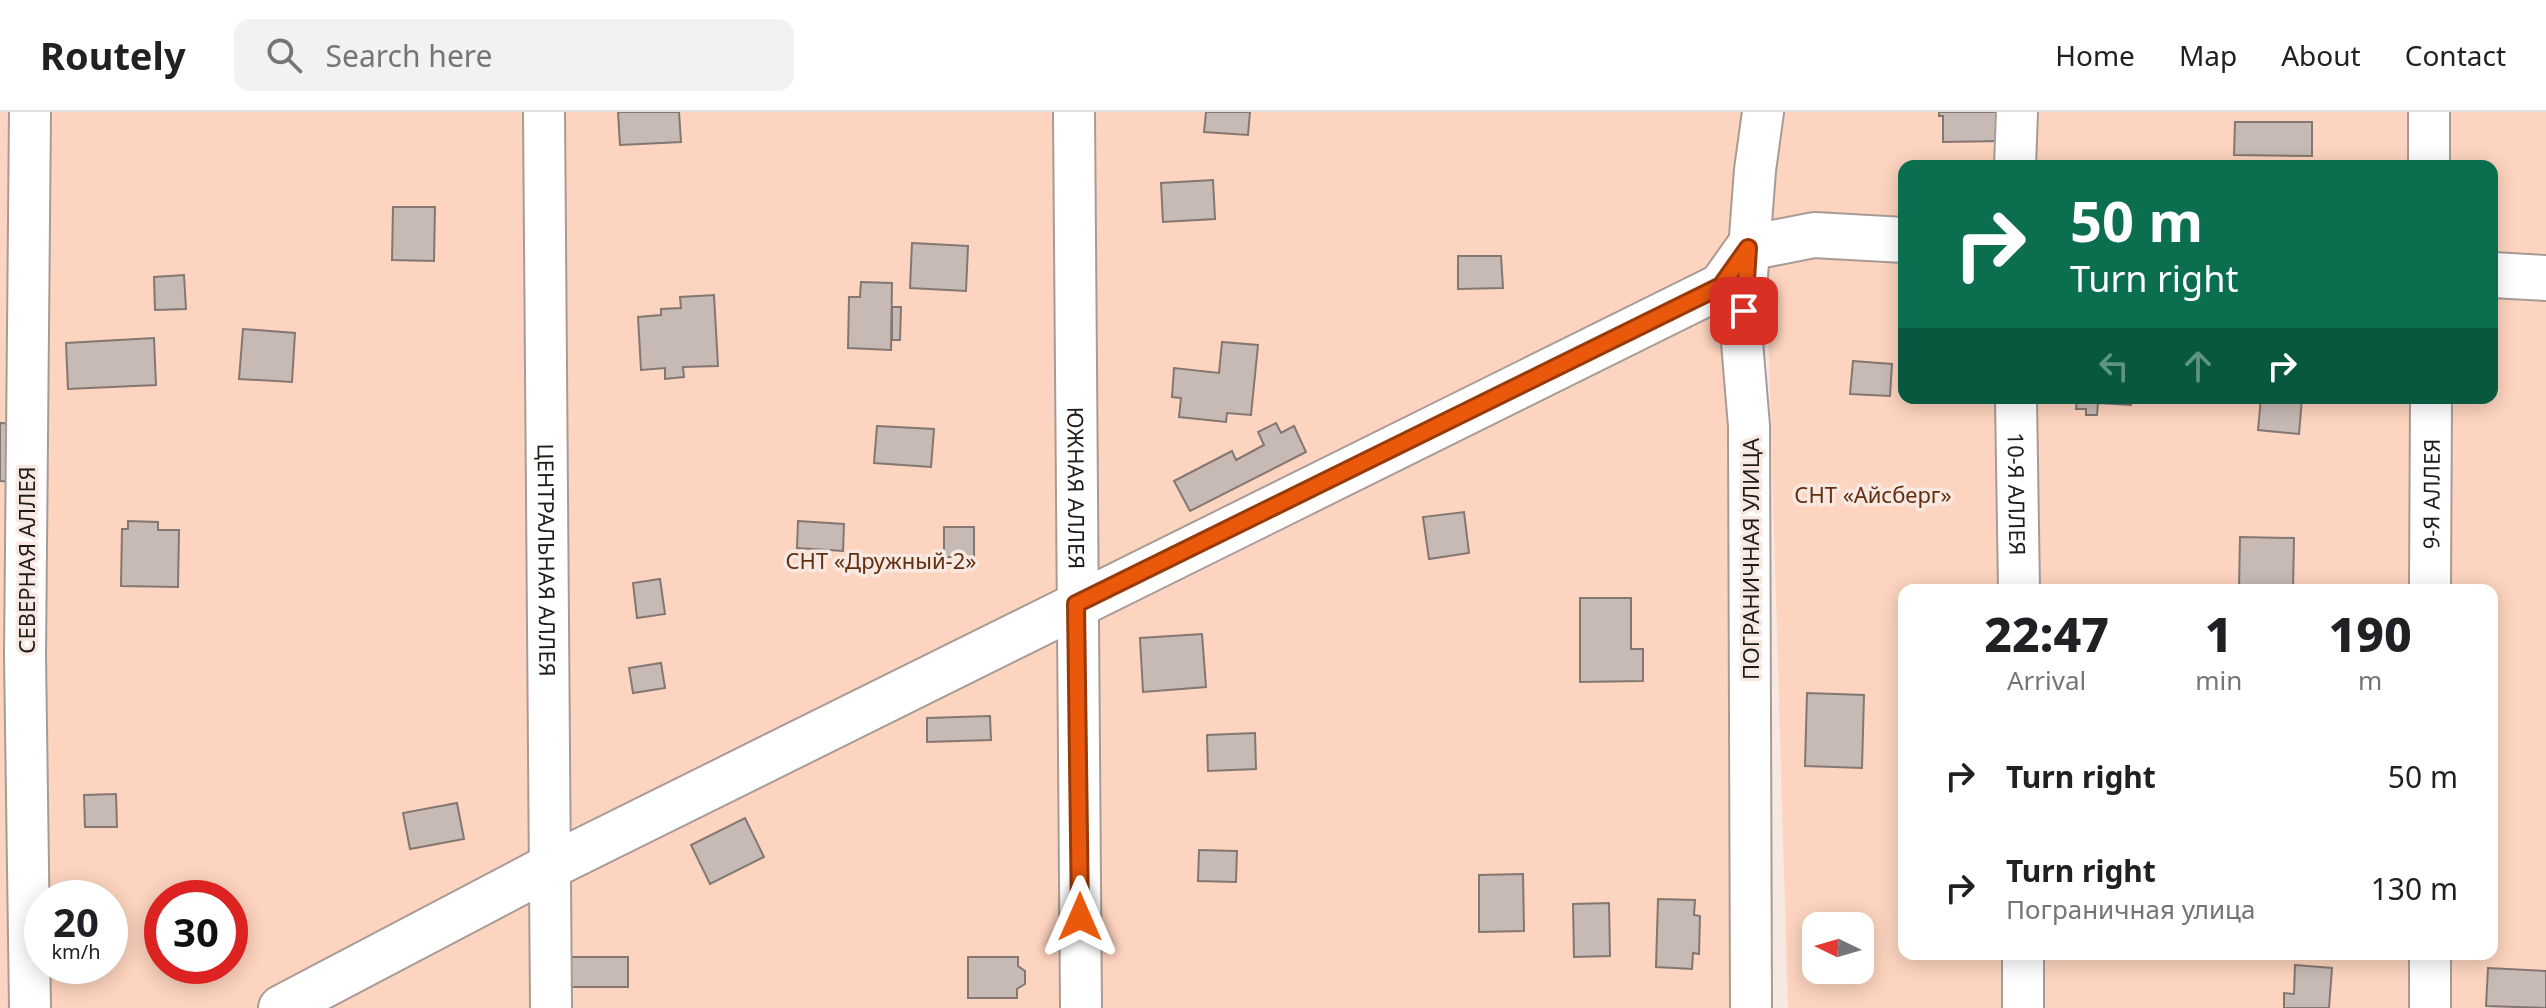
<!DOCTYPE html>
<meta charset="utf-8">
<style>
body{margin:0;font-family:"Noto Sans",sans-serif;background:#f2f2f2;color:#202124;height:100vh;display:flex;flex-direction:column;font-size:30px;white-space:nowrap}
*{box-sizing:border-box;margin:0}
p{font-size:26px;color:#757577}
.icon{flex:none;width:44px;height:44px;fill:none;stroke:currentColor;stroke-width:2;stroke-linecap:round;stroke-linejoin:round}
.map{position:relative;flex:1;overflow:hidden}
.panel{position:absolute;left:1898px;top:472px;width:600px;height:376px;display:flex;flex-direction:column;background:#fff;border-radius:16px;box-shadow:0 4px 20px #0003}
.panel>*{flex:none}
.guide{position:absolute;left:1898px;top:48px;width:600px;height:244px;border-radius:16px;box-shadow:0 4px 20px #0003;background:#0b6e4f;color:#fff;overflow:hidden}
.needle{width:52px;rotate:275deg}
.controls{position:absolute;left:1802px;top:800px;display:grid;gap:16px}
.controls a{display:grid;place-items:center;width:72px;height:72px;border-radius:16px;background:#fff;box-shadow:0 4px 20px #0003;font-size:40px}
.speed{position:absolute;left:24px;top:768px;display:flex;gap:16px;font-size:40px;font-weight:700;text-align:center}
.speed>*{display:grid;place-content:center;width:104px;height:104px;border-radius:50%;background:#fff;box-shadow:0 4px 20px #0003;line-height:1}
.speed small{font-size:20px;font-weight:400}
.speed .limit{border:12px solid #d22;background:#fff;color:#111}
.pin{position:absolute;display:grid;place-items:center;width:68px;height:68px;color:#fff;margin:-34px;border-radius:16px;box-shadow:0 4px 12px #0006}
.me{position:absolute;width:88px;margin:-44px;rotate:0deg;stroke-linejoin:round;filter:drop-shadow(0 0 6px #0008)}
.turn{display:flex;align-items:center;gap:28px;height:168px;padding:0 40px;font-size:36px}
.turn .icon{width:104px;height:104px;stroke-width:2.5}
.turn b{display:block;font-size:56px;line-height:68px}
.lanes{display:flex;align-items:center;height:76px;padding:0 40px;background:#0003;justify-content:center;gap:40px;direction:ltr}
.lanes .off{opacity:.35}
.eta{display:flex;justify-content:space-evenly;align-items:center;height:136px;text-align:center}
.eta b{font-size:48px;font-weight:800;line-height:56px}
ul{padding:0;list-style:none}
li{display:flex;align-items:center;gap:24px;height:112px;padding:0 40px}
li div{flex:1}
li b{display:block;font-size:30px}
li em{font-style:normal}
header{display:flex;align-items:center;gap:48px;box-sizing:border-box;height:112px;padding:0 40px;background:#fff;border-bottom:2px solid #e0e0e0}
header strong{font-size:38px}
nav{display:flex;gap:44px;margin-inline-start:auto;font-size:28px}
.search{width:560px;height:72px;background:#f2f2f2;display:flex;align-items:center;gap:20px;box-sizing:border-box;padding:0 28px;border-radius:16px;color:#757577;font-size:30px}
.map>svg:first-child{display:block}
.green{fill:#fdd4bf;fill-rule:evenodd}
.building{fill:#c7b9b3;stroke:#837771;stroke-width:2}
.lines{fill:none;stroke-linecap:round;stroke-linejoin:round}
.street-casing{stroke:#a89b95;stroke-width:44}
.secondary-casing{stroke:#a89b95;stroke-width:48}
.street{stroke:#fff;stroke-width:40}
.secondary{stroke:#fff;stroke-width:44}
.route-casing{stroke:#983908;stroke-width:20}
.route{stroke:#ea580c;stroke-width:14}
.labels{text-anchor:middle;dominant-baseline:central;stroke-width:7;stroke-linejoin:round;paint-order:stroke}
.street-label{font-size:22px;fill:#211c19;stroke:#f7e9e2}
.park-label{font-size:22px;fill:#632e0f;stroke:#f7e9e2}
</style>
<header>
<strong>Routely</strong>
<div class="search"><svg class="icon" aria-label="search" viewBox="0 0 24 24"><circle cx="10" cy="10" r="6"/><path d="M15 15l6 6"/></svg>Search here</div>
<nav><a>Home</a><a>Map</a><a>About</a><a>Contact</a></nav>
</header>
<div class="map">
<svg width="2546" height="896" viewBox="0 0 2546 896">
<rect width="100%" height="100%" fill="#f7e9e2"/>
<!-- green -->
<path class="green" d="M0,0H2546V896H1788L1767,182L1748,138L1751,896H0ZM1904,54H2492V286H1904ZM1904,478H2492V842H1904ZM42,786H110V854H42ZM162,786H230V854H162ZM1816,814H1860V858H1816Z"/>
<!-- building -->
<path class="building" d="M618,0H679L681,30L620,33Z
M1206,0H1250L1248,23L1204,20Z
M1939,0H2003V29L1943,30V4H1939Z
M2235,10H2312V44L2234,43Z
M1213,68L1215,107L1163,110L1161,71Z
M393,95H435L434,149L392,148Z
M912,131L968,134L966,179L910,176Z
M1458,144H1501L1503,176L1458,177Z
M184,163L186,197L155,198L154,165Z
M861,170L892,171L891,238L848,236L849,185H860Z
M714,183L718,254L683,255L684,265L665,267V256L641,258L638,205L661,203V197L681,196L680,185Z
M892,195H901L900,228H892Z
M243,217L295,221L292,270L239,267Z
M154,226L156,273L68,277L66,231Z
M1222,230L1258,233L1251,303L1227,301L1226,310L1179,305L1181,286L1172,285L1174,256L1219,261Z
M1853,249L1892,252L1890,284L1850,282Z
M2077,286H2132L2131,293L2098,291L2097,303H2086V297H2076Z
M2261,286H2302L2299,322L2258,318Z
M0,311L16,312L12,370L0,369Z
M1276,311L1281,321L1294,314L1306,340L1190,399L1174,369L1232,339L1236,348L1264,333L1258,320Z
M877,314L934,317L931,355L874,351Z
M1464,400L1469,441L1429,447L1423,405Z
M128,409L158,410V418H179L178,475L121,474L122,417H128Z
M798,409L844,412L843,439L797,436Z
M944,415H974V445H944Z
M2240,425L2294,426L2293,478H2239Z
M660,467L665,502L637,506L633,471Z
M1580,486H1631V537H1643V569L1580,570Z
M1202,522L1206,575L1143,580L1140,526Z
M661,551L665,576L633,581L629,556Z
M1807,581L1864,583L1862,656L1805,654Z
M990,604L991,628L927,630V606Z
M1255,621L1256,657L1208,659L1207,623Z
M116,682L117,715H85L84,683Z
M457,691L464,727L410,737L403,701Z
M745,706L764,745L710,772L691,733Z
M1199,738L1237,739L1236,770L1198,769Z
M1523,762L1524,819L1479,820V763Z
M1658,787L1695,788L1694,803L1700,804L1699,842L1693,841L1692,857L1656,855Z
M1609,791L1610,844L1574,845L1573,792Z
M567,845H628V875H567Z
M968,845H1018V854L1025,859V872L1017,877V886H968Z
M2295,853L2332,856L2329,896H2284V881L2294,882Z
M2488,856L2546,859V896L2486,894Z"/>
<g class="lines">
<defs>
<g id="street">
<path d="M30,0L25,544L30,896"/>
<path id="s1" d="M544,0L551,896"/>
<path id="s2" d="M1074,0L1081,896"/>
<path d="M2429,0V54"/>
<path d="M2015,54L2017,0"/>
<path id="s3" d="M2016,286L2019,478"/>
<path id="s4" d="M2430,478L2431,286"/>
<path d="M2023,842V896"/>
<path d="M1751,896L1749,314L1742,230L1755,58L1763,0"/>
<path d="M2430,896V842"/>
</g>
<path id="secondary" d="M2492,163L2546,166
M281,896L551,754L1721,174L1748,136L1814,123L1904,128"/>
</defs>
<!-- street casing -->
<use href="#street" class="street-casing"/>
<!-- secondary casing -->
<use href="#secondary" class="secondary-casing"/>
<!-- street -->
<use href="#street" class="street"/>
<!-- secondary -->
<use href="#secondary" class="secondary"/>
</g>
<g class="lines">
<defs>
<path id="route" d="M1080,805L1076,492L1721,174L1748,136L1744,199"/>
</defs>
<!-- route casing -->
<use href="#route" class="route-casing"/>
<!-- route -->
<use href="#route" class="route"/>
</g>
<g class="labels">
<!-- street labels -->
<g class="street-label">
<text stroke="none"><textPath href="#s2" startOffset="376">ЮЖНАЯ АЛЛЕЯ</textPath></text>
<text stroke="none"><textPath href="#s3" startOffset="96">10-Я АЛЛЕЯ</textPath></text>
<text stroke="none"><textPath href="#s4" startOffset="96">9-Я АЛЛЕЯ</textPath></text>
<text transform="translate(1750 447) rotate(-90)">ПОГРАНИЧНАЯ УЛИЦА</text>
<text transform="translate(26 448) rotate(-90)">СЕВЕРНАЯ АЛЛЕЯ</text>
<text stroke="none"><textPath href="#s1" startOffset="448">ЦЕНТРАЛЬНАЯ АЛЛЕЯ</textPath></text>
</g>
<!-- park labels -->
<g class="park-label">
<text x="1873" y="382">СНТ «Айсберг»</text>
<text x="881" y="448">СНТ «Дружный-2»</text>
</g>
</g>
</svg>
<div class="controls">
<a><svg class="needle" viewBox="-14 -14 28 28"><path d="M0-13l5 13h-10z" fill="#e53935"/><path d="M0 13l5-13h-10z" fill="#757577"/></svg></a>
</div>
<div class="speed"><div>20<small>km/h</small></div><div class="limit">30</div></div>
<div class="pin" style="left:1744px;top:199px;background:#d93025"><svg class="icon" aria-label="arrive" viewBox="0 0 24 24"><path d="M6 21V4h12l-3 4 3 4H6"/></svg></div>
<svg class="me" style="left:1080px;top:805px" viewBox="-20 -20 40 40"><path d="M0-17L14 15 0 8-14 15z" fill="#ea580c" stroke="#fff" stroke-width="4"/></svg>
<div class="guide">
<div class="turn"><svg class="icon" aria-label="right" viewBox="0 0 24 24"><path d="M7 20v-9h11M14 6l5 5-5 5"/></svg><div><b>50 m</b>Turn right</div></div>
<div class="lanes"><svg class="icon off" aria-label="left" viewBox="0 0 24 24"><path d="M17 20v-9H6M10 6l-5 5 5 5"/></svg><svg class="icon off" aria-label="ahead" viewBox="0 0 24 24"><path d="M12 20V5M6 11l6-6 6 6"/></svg><svg class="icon" aria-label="right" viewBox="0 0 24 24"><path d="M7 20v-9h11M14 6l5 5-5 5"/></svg></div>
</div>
<section class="panel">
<div class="eta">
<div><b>22:47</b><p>Arrival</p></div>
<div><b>1</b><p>min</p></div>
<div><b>190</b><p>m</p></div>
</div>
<ul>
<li><svg class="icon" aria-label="right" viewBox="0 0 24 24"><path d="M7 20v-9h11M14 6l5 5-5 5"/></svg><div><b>Turn right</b></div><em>50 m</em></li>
<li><svg class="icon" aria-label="right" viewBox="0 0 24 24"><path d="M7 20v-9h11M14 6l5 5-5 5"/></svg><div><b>Turn right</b><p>Пограничная улица</p></div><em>130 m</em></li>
</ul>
</section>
</div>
